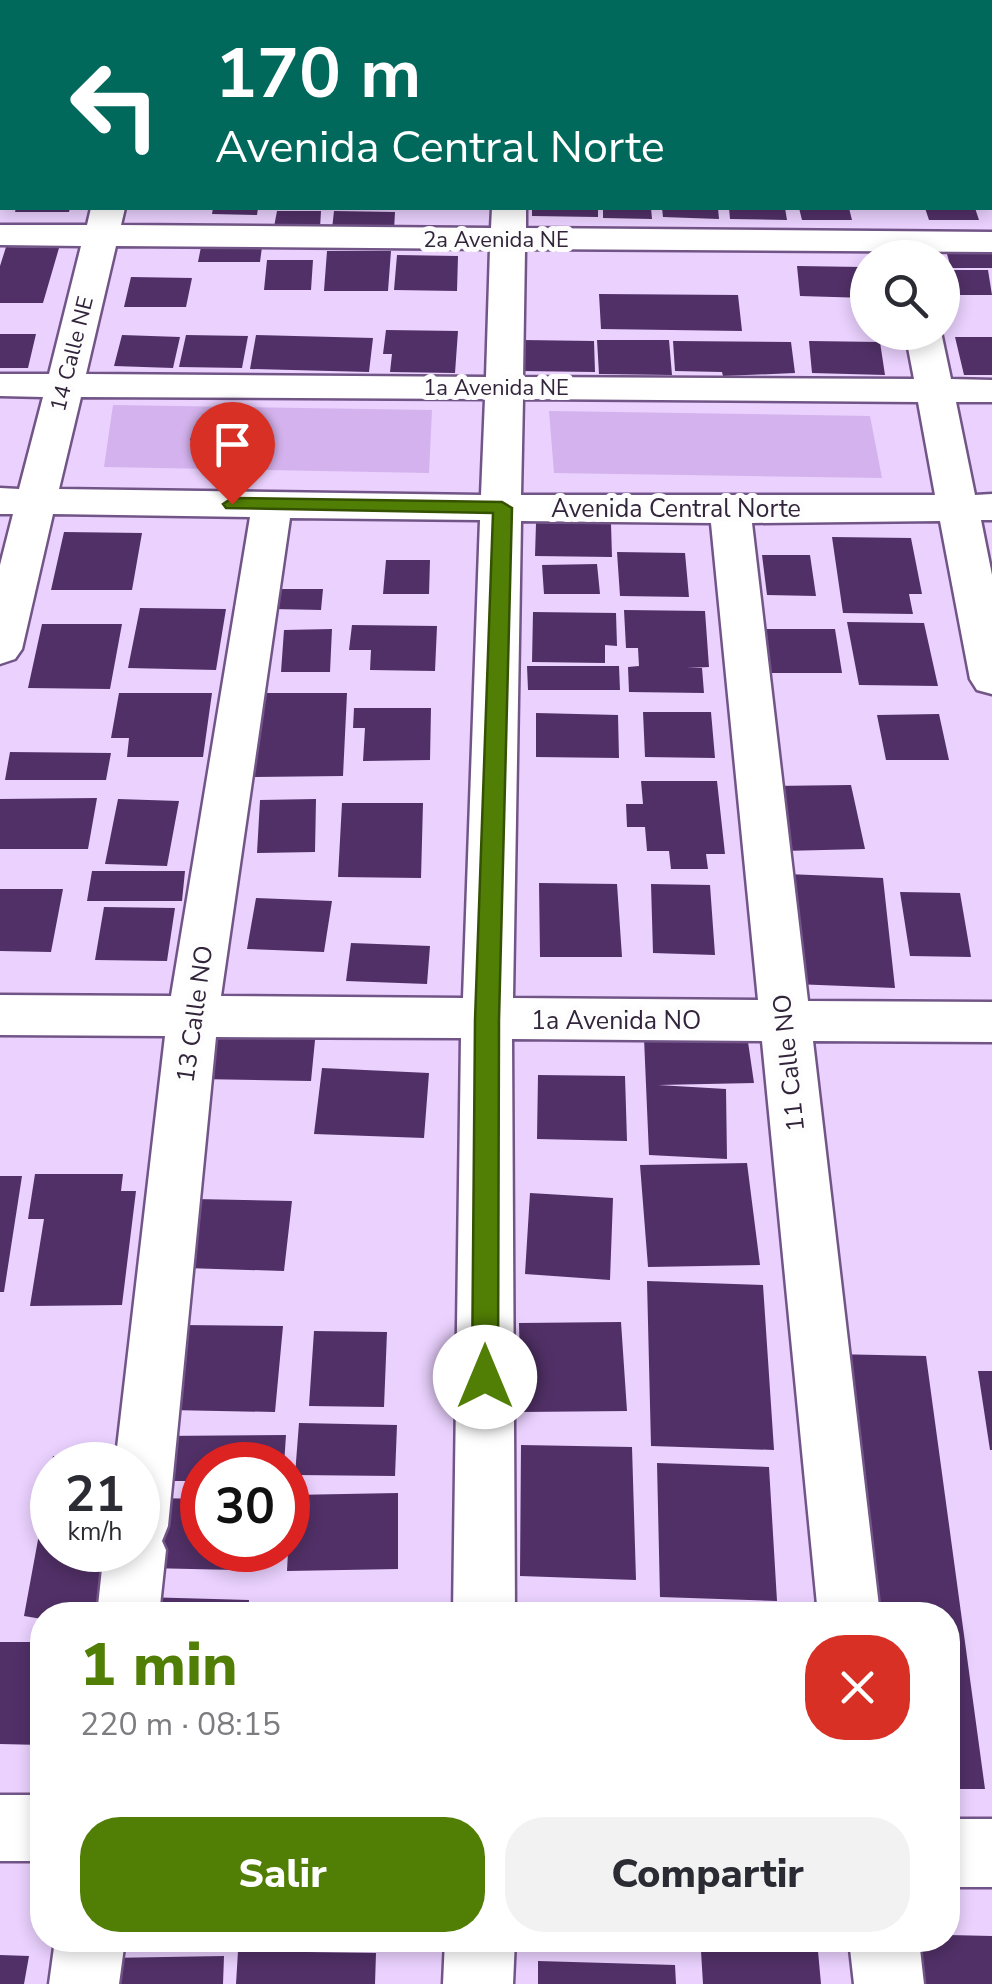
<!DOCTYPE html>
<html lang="es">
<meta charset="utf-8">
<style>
body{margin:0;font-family:"Nunito Sans",sans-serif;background:#f2f2f3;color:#2b2b33;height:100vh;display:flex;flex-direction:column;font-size:38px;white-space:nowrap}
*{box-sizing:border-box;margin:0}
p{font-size:32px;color:#7c7c81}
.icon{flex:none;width:55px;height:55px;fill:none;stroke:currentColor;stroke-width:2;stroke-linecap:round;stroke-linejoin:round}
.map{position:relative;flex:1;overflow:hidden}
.drawer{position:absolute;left:30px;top:1602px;width:930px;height:350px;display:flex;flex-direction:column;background:#fff;border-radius:40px;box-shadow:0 5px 15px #0003}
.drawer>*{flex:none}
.top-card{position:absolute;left:0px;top:0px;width:992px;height:210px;box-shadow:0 5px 15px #0003;background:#00695c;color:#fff;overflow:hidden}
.fabs{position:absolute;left:850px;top:240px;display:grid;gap:20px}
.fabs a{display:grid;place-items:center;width:110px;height:110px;border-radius:50%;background:#fff;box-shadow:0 5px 15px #0003;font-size:50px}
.speed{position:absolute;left:30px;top:1442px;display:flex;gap:20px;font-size:50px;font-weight:700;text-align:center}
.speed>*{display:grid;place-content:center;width:130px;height:130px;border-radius:50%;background:#fff;box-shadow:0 5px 15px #0003;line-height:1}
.speed small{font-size:25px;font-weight:400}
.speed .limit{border:15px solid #d22;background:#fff;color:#111}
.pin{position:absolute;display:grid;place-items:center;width:85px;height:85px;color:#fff;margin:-102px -42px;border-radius:50% 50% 50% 0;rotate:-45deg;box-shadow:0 0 10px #0007}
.pin .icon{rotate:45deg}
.me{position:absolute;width:110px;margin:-55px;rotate:0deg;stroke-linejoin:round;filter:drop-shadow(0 0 8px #0008)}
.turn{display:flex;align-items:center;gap:35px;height:210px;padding:0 50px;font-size:45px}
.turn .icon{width:130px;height:130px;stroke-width:2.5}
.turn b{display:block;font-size:70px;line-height:85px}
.round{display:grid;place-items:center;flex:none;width:105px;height:105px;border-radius:40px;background:#f2f2f3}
.overview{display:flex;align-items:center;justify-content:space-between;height:170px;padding:0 50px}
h1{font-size:60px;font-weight:800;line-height:75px;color:#517e05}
.button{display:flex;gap:20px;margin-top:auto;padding:20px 50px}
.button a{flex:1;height:115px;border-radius:40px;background:#517e05;color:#fff;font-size:40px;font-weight:800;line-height:115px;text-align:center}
.button a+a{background:#f2f2f3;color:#2b2b33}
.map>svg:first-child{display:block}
.green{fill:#d4b2ed}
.building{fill:#513067}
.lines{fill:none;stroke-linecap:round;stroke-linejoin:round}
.minor-casing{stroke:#725587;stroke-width:5}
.minor{fill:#fff;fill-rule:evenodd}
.route{fill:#517e05;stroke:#355203;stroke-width:2.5}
.labels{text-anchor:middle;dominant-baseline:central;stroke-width:10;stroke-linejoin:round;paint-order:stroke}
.far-street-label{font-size:22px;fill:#32253b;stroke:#fdfdfd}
.street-label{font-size:25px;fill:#32253b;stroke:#fdfdfd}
</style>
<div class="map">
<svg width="992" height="1984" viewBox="0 0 992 1984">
<rect width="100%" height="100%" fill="#ead1fe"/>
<!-- green -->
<path class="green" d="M113,405L432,410L429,473L104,467Z
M549,411L870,416L882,478L554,473Z"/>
<!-- building -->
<path class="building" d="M16,208H70L69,212H15Z
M213,208H258L257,215L212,214Z
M532,208H598V217L532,216Z
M603,208H651L652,219L603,218Z
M662,208H718L719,219L663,217Z
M729,208H785L787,220L730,219Z
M799,208H849L852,220H802Z
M925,208H975L979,220H929Z
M277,211H321L320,228L274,227Z
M334,211L395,212L394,230L332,229Z
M6,247L59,248L43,303H0V266Z
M201,247H262L260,262H198Z
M327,251H391L388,291H324Z
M947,254H992V268H951Z
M397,255L458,256L457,291L394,290Z
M267,260H313L311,290H264Z
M797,266L862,267L867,298L800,296Z
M943,270H988L992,295H948Z
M131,277L192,278L186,307H124Z
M599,294L738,295L742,331L601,329Z
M386,330L458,331L455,373L390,372L392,354H383Z
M0,334H36L28,368H0Z
M122,335L180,337L173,368L114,366Z
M186,335L248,336L242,368L179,367Z
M256,335L373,338L369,372L250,369Z
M955,337H992V375H964Z
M523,340L594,341L595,372L522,371Z
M597,340H669L672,375L599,374Z
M673,341L791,342L795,373L723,376L722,372L675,371Z
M809,341L880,342L885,375L812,373Z
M216,425L232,432L231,445L212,453L193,447L190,439L196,430Z
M536,523L611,524L612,557L535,556Z
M64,532L142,533L132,590H51Z
M832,537L911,538L922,594H909L913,614L843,613Z
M617,552L685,553L689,597L620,596Z
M762,555H810L816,596L767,595Z
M386,560H430L429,594H383Z
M597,564L600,594H544L542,565Z
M275,589H323L321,610L273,609Z
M140,608L226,609L216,670L128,668Z
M624,610L705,611L709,667L687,668H702L704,693L629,692L628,667L639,666L638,648H626Z
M533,612L616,613L617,646L605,645V663L532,662Z
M847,622L924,623L938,686L859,685Z
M42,624H122L110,689L28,688Z
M352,625L437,626L435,671L370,670L371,650H349Z
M332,629L330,672H281L284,630Z
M759,629H835L842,673H764Z
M527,666H619L620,690H528Z
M119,693H212L203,757H127L129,738H111Z
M261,693H347L343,776L254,777Z
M354,708H431L430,760L363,761L365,728H353Z
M643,712H711L715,758L645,757Z
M536,713L618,715L619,758L536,757Z
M939,714L949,760H886L877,715Z
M10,752L111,753L106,780H5Z
M641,781H717L725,854H706L708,869H671L669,851H647L645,827H627L626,804H643Z
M851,785L865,849L782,851L771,786Z
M97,798L88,849H0V799Z
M118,799L179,801L167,866L105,864Z
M316,799L315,852L257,853L260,800Z
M342,803H423L421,878L338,877Z
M92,871H185L182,901H87Z
M787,874L883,878L895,988L794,984Z
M539,883L617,884L622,957H540Z
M651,884L710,885L715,955L653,953Z
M0,889H63L51,952L0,951Z
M900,892L960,893L971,957L910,956Z
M256,898L332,901L324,952L247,949Z
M104,907L175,908L167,961L95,960Z
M351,943L430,946L427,984L346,981Z
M205,1028L316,1030L311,1081L198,1079Z
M747,1035L754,1083L658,1085L726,1089L727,1159L649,1155L644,1038Z
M322,1068L429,1073L424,1138L314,1134Z
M538,1075L625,1076L627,1141L537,1139Z
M747,1163L760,1265L648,1267L640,1165Z
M35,1174H123L121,1191H136L122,1305L30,1306L44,1219H28Z
M0,1176H22L4,1292H0Z
M530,1193L613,1198L610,1280L525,1274Z
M195,1199L292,1201L284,1271L185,1268Z
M647,1281L763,1285L774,1450L651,1446Z
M621,1322L627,1411L521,1412L519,1323Z
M181,1325L283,1326L275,1412L170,1410Z
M314,1331L387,1332L384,1407L309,1406Z
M831,1354L926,1356L985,1789H948V1615H857Z
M978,1371H992V1450H990Z
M299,1423L397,1425L395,1476L295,1475Z
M286,1435L284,1465H202V1481H153L158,1436Z
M521,1445L632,1447L636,1580L520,1576Z
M53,1456L102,1463V1465H51Z
M657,1463L769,1467L777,1601L660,1597Z
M51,1469L52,1550H114L106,1615H42V1619L24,1616Z
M398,1493V1569L287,1571L291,1495Z
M157,1498L202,1499V1550H238L236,1570L147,1568Z
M142,1597L249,1600L248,1615H139Z
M0,1642H42V1745L0,1744Z
M948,1935L992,1936V1984H896L891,1940H948Z
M238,1951L376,1953L375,1984H236Z
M701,1951H818L821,1984H703Z
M0,1955L29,1956L24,1984H0Z
M224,1956L223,1984H105L107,1958Z
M538,1961L675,1965L676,1984H538Z"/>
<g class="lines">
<defs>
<path id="minor" d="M844,0H874L875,2H845Z
M990,98H992V118H990Z
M91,208H125L121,225L491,228L492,208H526V228L992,232V252L525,249L523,377L914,379L905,332H941L951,379L992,380V402H956L975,495L992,494V520H981L992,575V694L977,690L970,679L940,521L752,523L808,1001L992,1002V1042L813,1041L880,1615H818L762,1041L512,1039L515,1615H453L461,1038L216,1037L168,1526L162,1541L166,1550L159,1615H97L104,1550H138V1465H115L165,1036L0,1035V995L171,996L250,517L53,514L22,649L15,659L0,664V565L13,514H0V488L19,489L43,397L0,396V374H49L81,246L0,245V225H87ZM116,246L490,249L486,377L86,374ZM81,397L485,399L481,495L59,489ZM523,399L918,402L935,495H521ZM290,518L480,520L463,998L221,996ZM521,521L711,523L758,1000L513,998Z
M0,1795H42V1861H0Z
M948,1819H992V1887H948Z
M55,1940H125L119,1984H49Z
M445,1940H515L513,1984H443Z
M849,1940H919L924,1984H854Z"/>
</defs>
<!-- minor casing -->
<use href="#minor" class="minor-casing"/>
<!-- minor -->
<use href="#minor" class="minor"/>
</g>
<!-- route -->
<path class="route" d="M232,498L502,502L512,508L499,1020L498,1377L495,1385L485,1389L476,1385L472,1377L475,1020L493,513L226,508L223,504Z"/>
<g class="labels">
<!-- far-street labels -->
<g class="far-street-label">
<text x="496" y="240">2a Avenida NE</text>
<text transform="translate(72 354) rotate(-76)">14 Calle NE</text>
<text x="496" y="388">1a Avenida NE</text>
</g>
<!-- street labels -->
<g class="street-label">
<text x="676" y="509">Avenida Central Norte</text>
<text transform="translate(195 1014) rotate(-82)">13 Calle NO</text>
<text x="616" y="1021">1a Avenida NO</text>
<text transform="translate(789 1063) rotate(-96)">11 Calle NO</text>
</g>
</g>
</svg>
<div class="fabs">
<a><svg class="icon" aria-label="search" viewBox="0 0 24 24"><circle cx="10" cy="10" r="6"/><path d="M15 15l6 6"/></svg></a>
</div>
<div class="speed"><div>21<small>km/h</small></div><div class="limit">30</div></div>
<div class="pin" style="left:232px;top:504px;background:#d93025"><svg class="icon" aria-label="arrive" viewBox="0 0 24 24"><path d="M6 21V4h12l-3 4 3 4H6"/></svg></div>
<svg class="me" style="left:485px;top:1377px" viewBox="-20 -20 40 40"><circle r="19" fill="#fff"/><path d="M0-13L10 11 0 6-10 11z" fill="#517e05"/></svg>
<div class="top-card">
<div class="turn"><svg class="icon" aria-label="left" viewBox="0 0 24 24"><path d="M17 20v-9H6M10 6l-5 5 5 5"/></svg><div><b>170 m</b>Avenida Central Norte</div></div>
</div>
<section class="drawer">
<div class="overview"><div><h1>1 min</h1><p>220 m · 08:15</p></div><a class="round" style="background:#d93025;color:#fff"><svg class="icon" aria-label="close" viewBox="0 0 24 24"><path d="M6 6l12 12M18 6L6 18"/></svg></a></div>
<div class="button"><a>Salir</a><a>Compartir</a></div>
</section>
</div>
